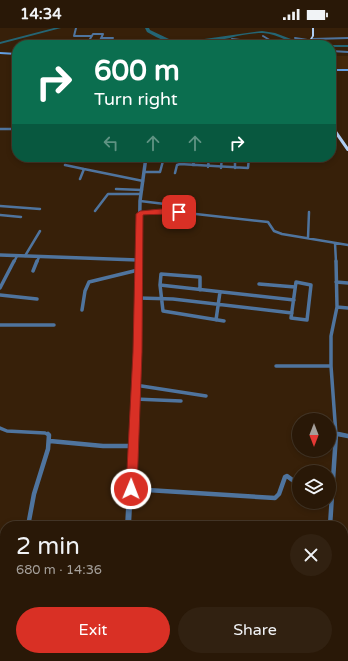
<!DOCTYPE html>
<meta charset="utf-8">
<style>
body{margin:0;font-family:"Varela Round",sans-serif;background:#312111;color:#f1f3f6;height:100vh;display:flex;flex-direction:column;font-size:15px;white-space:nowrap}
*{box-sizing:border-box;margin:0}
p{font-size:13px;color:#a5a09b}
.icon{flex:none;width:22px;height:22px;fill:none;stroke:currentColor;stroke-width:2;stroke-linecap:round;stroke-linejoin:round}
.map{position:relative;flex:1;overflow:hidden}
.drawer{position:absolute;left:0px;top:493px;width:348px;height:140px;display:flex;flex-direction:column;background:#291807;border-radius:16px 16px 0 0;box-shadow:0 2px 6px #0003,0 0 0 1px #453728}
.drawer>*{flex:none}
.guide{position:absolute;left:12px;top:12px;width:324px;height:122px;border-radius:16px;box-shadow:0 2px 6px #0003,0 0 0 1px #453728;background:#0b6e4f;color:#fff;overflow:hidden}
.needle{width:26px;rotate:180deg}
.buttons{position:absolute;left:292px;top:385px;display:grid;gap:8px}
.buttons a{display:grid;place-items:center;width:44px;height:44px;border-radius:50%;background:#291807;box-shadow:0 2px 6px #0003,0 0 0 1px #453728;font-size:20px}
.pin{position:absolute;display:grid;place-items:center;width:34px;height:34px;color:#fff;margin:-17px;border-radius:8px;box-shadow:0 2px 6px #0006}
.me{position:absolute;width:44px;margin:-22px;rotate:1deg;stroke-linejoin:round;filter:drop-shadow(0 0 3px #0008)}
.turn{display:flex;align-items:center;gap:14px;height:84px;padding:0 16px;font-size:18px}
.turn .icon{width:52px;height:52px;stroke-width:2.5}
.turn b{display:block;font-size:28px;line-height:34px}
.lanes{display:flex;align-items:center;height:38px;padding:0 16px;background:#0003;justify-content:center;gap:20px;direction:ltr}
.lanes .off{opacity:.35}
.round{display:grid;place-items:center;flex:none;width:42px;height:42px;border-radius:21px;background:#312111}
.head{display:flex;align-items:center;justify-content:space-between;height:68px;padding:0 16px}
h1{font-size:24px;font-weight:600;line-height:30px}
.action{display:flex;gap:8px;margin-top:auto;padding:8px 16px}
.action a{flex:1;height:46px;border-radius:24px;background:#d93025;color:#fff;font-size:16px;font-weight:600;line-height:46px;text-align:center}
.action a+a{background:#312111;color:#f1f3f6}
.status{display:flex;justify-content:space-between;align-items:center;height:28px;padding:0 20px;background:#291807;direction:ltr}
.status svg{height:11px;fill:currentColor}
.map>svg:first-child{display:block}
.built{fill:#44270a}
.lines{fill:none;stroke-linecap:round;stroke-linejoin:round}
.river{fill:#246574;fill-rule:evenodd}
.minor-far3{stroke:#4f749e;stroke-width:2}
.minor-far2{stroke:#4f749e;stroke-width:2.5}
.minor-far1{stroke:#4f749e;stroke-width:3.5}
.minor{stroke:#4f749e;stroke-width:4.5}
.tertiary-far2{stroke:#4f749e;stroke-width:3.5}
.tertiary-far1{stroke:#4f749e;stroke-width:4.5}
.tertiary{stroke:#4f749e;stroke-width:6}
.secondary{fill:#639fe3;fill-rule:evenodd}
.trunk{fill:#afcef4;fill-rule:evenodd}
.route{fill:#d93025;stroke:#8d1f18}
</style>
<div class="status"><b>14:34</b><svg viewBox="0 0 49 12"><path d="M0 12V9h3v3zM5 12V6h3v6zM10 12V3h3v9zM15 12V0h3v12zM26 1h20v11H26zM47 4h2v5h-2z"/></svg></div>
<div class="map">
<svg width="348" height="633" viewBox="0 0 348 633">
<rect width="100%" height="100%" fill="#372009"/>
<!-- built -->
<path class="built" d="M332,28H348V41H334Z"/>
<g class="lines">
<!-- river -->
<path class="river" d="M54,0H61L0,16V14Z
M145,0H149L150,2L169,11L190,13L262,3L275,5L307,17C291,17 279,6 263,5C252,5 240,7 230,10C209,14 187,19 166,13C159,11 153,7 147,4Z
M330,17H348V19H331V17Z"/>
<!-- minor-far3 -->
<path class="minor-far3" d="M76,0L74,8H92
M93,6H103L98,17L87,16Z
M263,8L278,17
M102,10H113
M295,10L326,15
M232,11L248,13L268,12
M312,11L348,10
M253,13L259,17
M47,17L51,13
M75,17L87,16
M120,17L123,13
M156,17L157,14
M331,23L348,24
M0,101H17"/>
<!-- minor-far2 -->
<path class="minor-far2" d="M0,101H17
M186,129L195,130
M235,129V140
M65,137L84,141
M193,137L195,129
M208,139L209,129
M221,140L222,129
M144,144H160L163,133L168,129
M175,145L177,137L180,136L248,140L249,129
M80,151L84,141L143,153
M116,161L142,162
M140,173L165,176
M0,178L40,181
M95,183L108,166H140
M139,185L169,183L268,194L274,203L282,206L348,217
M0,187L21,189
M308,210L309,184
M335,215L336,234
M25,228L40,203
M14,234L17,228
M37,234L39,229"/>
<!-- minor-far1 -->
<path class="minor-far1" d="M336,233L337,279L331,308V338L336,407
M33,243L37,233
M296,254L311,257L307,292L291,290Z
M336,254L348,255
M259,256L295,259
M160,257L161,246L200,249V262
M0,260L14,233
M0,267L37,271
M139,270L173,271L292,285
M337,279L348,280
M82,282L85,263L89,254L138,242
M216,292L220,264
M224,293L163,283L160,257L294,272
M0,297H54
M276,338H331
M135,357L206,368
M135,371L181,373
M0,400L7,403L45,405L49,407
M336,406L344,407"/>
<!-- minor -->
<path class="minor" d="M338,406L348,408
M50,413L103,418H132
M131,461L275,470L279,466L285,449L287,448L299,457
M28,498L34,466L48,421L49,407L48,406
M330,498L336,406
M5,533L2,538L5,551
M120,628V633
M11,633L13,628"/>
<!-- tertiary-far2 -->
<path class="tertiary-far2" d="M0,227L138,232
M139,234L140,173L146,129"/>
<!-- tertiary-far1 -->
<path class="tertiary-far1" d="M133,407L139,233"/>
<!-- tertiary -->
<path class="tertiary" d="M128,498L133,406"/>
<!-- secondary -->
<path class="secondary" d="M0,24L17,25V27L0,26Z
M331,41H348V43H331Z
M343,552L348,553V559L343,558Z
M5,572V580L0,581V573Z"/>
<!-- trunk -->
<path class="trunk" d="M312,0H314V8L308,17H306L312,8Z
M331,96H332L348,119V123H347L331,100Z"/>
</g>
<!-- route -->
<path class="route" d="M161,181L179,182L183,184C180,187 151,186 143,187L142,324L137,461L135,465L131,466L127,465L126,461L133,324L136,186L140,183Z"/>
</svg>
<div class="buttons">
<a><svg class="needle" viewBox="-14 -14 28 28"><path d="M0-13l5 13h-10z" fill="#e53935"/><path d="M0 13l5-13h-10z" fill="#a5a09b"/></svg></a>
<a><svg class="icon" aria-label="layers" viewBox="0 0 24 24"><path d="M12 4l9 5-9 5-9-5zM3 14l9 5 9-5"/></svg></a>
</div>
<div class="pin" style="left:179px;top:184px;background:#d93025"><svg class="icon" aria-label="arrive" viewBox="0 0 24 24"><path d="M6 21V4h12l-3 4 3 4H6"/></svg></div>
<svg class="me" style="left:131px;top:461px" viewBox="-20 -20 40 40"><circle r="17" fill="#d93025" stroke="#fff" stroke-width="3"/><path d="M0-11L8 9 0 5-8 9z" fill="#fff"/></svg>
<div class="guide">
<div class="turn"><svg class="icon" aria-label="right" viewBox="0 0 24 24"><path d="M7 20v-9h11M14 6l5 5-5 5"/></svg><div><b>600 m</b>Turn right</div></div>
<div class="lanes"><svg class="icon off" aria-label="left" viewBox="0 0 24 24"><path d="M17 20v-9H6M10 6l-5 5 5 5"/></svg><svg class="icon off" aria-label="ahead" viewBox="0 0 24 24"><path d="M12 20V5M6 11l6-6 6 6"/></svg><svg class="icon off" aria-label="ahead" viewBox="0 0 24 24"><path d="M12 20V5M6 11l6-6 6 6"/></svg><svg class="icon" aria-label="right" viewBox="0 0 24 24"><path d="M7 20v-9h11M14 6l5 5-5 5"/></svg></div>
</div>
<section class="drawer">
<div class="head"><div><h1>2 min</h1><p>680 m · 14:36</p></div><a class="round"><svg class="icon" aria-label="close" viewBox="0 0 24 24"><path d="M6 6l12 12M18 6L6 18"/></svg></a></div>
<div class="action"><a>Exit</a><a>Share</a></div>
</section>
</div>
